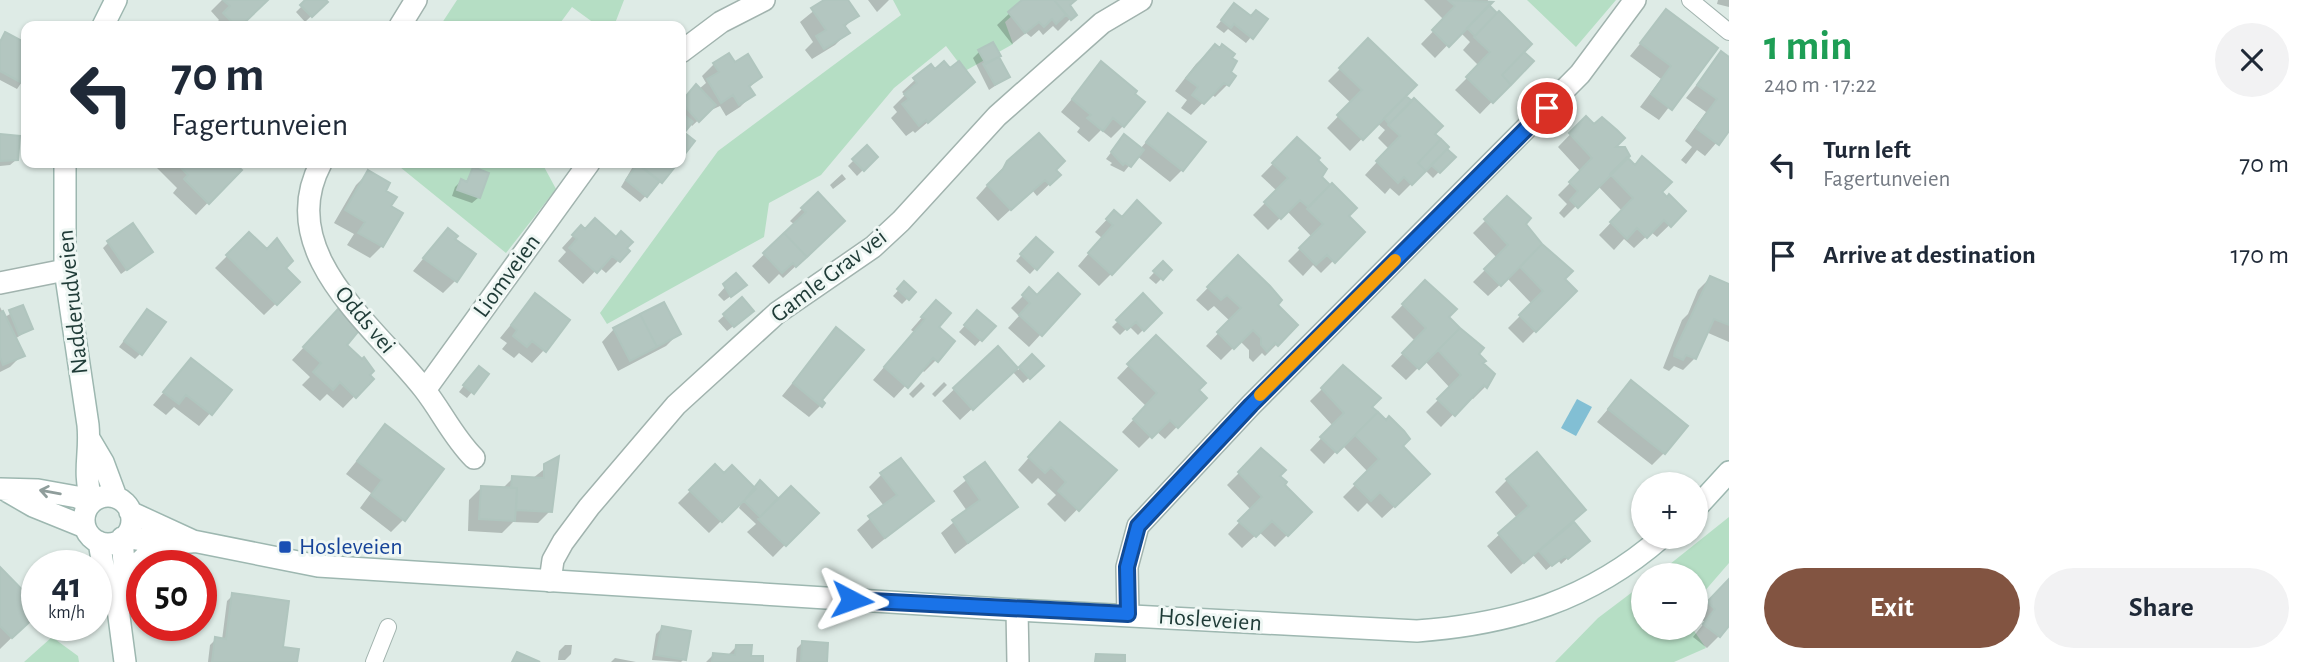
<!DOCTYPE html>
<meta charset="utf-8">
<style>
body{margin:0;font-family:"Alegreya Sans",sans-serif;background:#f2f2f3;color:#1f2937;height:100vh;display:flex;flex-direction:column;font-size:26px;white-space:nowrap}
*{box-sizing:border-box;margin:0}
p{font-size:23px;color:#747a83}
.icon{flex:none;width:38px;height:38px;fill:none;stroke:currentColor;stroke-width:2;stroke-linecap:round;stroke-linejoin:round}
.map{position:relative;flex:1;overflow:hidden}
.drawer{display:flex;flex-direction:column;background:#fff;width:595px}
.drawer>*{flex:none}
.guide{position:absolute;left:21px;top:21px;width:665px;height:147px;border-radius:14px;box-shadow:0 2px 5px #0004;background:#fff;color:#1f2937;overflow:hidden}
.controls{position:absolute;left:1631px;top:472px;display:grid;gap:14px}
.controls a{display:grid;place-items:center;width:77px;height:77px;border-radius:50%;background:#fff;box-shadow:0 2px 5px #0004;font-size:35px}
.speed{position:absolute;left:21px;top:550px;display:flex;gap:14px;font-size:35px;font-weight:700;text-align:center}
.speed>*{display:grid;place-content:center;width:91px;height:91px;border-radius:50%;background:#fff;box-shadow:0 2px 5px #0004;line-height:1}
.speed small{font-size:18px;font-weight:400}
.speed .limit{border:10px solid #d22;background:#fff;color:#111}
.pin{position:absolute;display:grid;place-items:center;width:60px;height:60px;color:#fff;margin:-30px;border:4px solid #fff;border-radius:50%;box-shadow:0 2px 7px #0007}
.me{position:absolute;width:77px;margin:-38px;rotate:94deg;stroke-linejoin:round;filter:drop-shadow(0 0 5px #0008)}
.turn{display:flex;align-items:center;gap:24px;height:147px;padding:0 35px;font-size:32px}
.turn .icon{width:91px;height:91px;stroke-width:2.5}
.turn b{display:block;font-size:49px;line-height:60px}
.round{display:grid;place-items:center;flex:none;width:74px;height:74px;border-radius:37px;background:#f2f2f3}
.overview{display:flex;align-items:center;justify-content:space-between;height:119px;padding:0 35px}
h1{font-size:42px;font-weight:700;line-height:52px;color:#1e9e55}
.button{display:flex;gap:14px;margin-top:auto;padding:14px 35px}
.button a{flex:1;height:80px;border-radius:42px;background:#825441;color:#fff;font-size:28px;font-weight:700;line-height:80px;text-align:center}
.button a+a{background:#f2f2f3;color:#1f2937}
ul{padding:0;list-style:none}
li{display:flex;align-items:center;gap:21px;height:91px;padding:0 35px}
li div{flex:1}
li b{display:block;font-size:26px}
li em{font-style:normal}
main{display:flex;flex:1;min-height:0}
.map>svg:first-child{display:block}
.green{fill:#b5dec4}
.water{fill:#82bfd4}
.shadow{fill:#0003}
.building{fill:#b3c6c0;stroke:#b0c5be;stroke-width:2}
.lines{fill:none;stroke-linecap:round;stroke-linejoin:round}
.lane-casing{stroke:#a1b3ae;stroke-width:18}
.street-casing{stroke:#a1b3ae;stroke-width:24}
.secondary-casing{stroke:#9db7b0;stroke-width:24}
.lane{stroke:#fff;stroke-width:16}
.street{stroke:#fff;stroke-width:21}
.secondary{stroke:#fff;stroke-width:21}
.oneway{stroke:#8f9d9b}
.route-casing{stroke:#114b97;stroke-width:18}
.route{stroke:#1a73e8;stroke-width:12}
.slow{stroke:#f59e0b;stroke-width:12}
.transit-dot{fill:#1a4fb4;stroke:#eff7f4;stroke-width:2.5}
.labels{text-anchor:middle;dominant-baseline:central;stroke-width:6;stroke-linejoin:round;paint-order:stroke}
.street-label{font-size:24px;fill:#1f3b37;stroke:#eff7f4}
.transit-label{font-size:24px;fill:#164399;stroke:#eff7f4;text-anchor:start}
</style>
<main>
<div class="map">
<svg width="1729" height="662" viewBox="0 0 1729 662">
<rect width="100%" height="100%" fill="#deebe6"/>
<!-- green -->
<path class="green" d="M457,0H624L614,26H598L572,7L558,26H440Z
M893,0H1030L1005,22L1013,44L965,71L946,46L894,88L821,175L769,203L764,237L607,324L600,313L718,151L901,15Z
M1527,0H1616L1576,47Z
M395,163H542L556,189L506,253Z
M1729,517V563L1696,601V576H1655Z
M1643,584V628H1692L1706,648L1674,662H1555L1598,618Z
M52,637L78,656L79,662H24Z"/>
<!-- water -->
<path class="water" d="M1577,399L1592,407L1576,436L1561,428Z"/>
<!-- shadow -->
<path class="shadow" d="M222,0H265L239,26H213L219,20L211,11Z
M308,0L326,2L305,22L296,12Z
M827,0H846L856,15L844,28L847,33L835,45L812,59L805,50L813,42L800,22Z
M868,0H889L877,12Z
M1024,0H1074L1069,5L1075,14L1058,31L1053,26L1043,35L1039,30L1031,37L1026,33L1012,44L997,25Z
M1424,0H1488L1487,5L1530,44L1515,58L1531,61L1480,114L1455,90L1479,66L1463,50L1470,42L1460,32L1435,58L1421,44L1444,20Z
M1718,0H1729V7L1717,4Z
M1229,11L1251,18V37L1246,43L1228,29L1224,33L1216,27Z
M1666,12L1715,48L1659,120L1640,107L1661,79L1630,56Z
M6,34L26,45V76L17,89L0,80V40Z
M1368,41L1387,113L1432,134L1453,157L1433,178L1425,170L1399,196L1390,188L1385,194L1365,175L1389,149L1378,138L1385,130L1377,123L1350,151L1327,128L1351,103L1328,81Z
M1215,46L1230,58L1227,85L1215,97L1211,94L1191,115L1181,108L1187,100L1175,91L1196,64Z
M979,52L1008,77L989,90L973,58Z
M1722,53L1729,59V128L1705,156L1697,150L1686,164L1681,160L1692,147L1685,141L1706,112L1686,98Z
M714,64L734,65L760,77L748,89L752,95L740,107L726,116L720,106L707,112L692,126L690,123L682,133L693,142L681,157V119L683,117L681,101L696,86L699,89L706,83L702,76Z
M1101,64L1123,126L1111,138L1101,130L1089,142L1077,132L1080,128L1061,112Z
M930,66L961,94L915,133L913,131L906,136L891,118L897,112L893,107L905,95L902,92Z
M1169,116L1182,170L1170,182L1137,156L1124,172L1110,165L1112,163L1106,159L1119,142L1140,149Z
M1586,118L1612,149H1625L1628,152L1626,158L1659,192L1684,211L1657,237L1651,232L1634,248L1624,239L1614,250L1599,235L1622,211L1597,185L1564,218L1559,213L1567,204L1558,195L1581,172L1558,147Z
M0,136L16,160L10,165L0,166Z
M1297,139L1320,178L1355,208L1346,216L1362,232L1321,273L1313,265L1303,276L1288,261L1312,237L1287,211L1268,230L1253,215L1277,191L1261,176Z
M867,147L876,157L857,176L848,166Z
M1008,162L1054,170L1059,175L1037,196L1032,190L998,221L976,198Z
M232,163L239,170L196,215L173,193L177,188L153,164Z
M635,163H676L640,202L621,187Z
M474,169L487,174L478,198L472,203L452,196L455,187L461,181L465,183Z
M368,173L384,191L389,207L382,246L370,258L347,245L354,234L334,223L356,185Z
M842,174L846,179L833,189L830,185Z
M1507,199L1529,234L1571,271L1563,279L1574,291L1523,343L1508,328L1532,304L1507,278L1488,296L1473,282L1497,258L1473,233Z
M802,209L831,233L783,278L779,274L769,284L752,266L795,225L790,221Z
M1114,212L1111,274L1099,286L1078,266L1102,238L1095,232Z
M581,227L628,251L606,273L599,267L583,284L558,261L566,252L562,248Z
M249,234L298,282L264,315L215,268Z
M1036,239L1050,253L1030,274L1016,261Z
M453,240L455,281L443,293L413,271L436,243Z
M108,243L151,252L121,274L103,248Z
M1238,257L1275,305L1296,325L1265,356L1262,353L1253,362L1249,358V350L1240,341L1221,360L1206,346L1230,321L1214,306L1208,311L1196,300Z
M1163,263L1170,270L1156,284L1149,278Z
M736,275L739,290L724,301L718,295Z
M1710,278L1729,285V342L1706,332L1695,358L1683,370L1674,366L1669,371L1663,368L1682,320L1688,314L1698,290Z
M1425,282L1447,317L1492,375L1485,387L1473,399L1470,397L1441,427L1426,412L1450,388L1425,361L1406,380L1391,366L1415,341L1391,317Z
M904,284L914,292L902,304L893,296Z
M1029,290L1037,297L1078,294L1029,347L1008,328L1019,316L1011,308Z
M535,295L544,350L532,363L519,353L514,358L502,349L507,343L500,338Z
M1143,296L1160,313L1138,335L1129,326L1120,335L1112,327Z
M742,300L746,316L727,331L718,321Z
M0,307L5,317L22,307L31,328L15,339L22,355L10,367L0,372Z
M147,311L141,353L135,359L119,347Z
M924,315L936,327V360L924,372L921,369L894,398L873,380L914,332L911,330Z
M972,318L993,326L975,346L959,332Z
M327,322L371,379L343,408L327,394L320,401L302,385L310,377L292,360Z
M614,329L678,334L666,346L618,371L602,342Z
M836,329L819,400L823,403L809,417L782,396Z
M1156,337L1205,398L1165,439L1156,431L1139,448L1122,432L1146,406L1117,378Z
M997,348L1018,370L1032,356L1042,366L1023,383L1012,371L960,420L942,401Z
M191,360L230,390L199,426L174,407L166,415L153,405Z
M1344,367L1370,407L1386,422L1400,446L1416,486L1382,518L1367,503L1358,512L1343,497L1368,472L1342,445L1324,464L1310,450L1333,426L1310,401Z
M473,374H487L467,398L459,392Z
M921,382L925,386L913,398L909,394Z
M944,382L947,385L935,397L932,394Z
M1631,382L1664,453L1652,465L1597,422Z
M385,426L403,520L391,532L360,508L371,493L346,474Z
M1048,436L1114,471L1065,522L1047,504L1056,495L1038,478L1032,484L1018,470Z
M1261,451L1282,485L1310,512L1275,547L1259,532L1242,548L1228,534L1251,510L1227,485Z
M557,459L550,511L538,523L513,522L502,533L468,531L469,500L481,488L502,489L513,478H533Z
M985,465L1015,507L955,554L941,533L967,511L953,491Z
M715,466L724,475L754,489L770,509L816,513L773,557L747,532L756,524L739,508L743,499L709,533L678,503Z
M881,475L932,501L872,549L857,530L884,506L869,487Z
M1507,480L1572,522L1587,541L1561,564L1558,560L1546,570L1533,555L1511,574L1487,546L1517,518L1495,492Z
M0,570L37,613L0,649Z
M1729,581V626L1707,648L1693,637L1705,622L1696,615Z
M233,595L281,648L295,662H208L210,645L216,639L222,640L227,601Z
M662,628L684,659L681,662L652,660L656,634Z
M803,642L825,662H796L797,648Z
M565,645H572L571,654L565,660H558L559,651Z
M737,646L761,662H706L713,655L727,656Z
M615,658L636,662H611Z"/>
<!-- building -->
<path class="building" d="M223,0H268L241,26H236L223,13L230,6Z
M305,0H326L328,2L312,17L300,5Z
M824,0H848L859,16L844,25L850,33L824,49L816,36L826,30L811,8Z
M1022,0H1054L1066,15L1056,24L1052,19L1044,27L1039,22L1025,33L1008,12Z
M1054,0H1076L1070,5L1077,15L1071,20Z
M1448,0L1493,2L1449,47L1432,30L1455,6Z
M1234,3L1251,16L1256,10L1268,19L1253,39L1234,24L1231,28L1221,20Z
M1489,5L1497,13L1475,36L1467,28Z
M1666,9L1718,48L1672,110L1651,94L1671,66L1640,43Z
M1499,11L1532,44L1502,75L1511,85L1493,103L1466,77L1490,52L1474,37Z
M5,32L26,43L24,84L0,71V42Z
M1368,38L1417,85L1363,140L1337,115L1362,90L1339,68Z
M993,42L1001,56L986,64L978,50Z
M1215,44L1220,48L1222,44L1235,54L1232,58L1237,61L1231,72L1236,76L1229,86L1224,83L1204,104L1192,95L1198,87L1186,78Z
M1721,51L1729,57V131L1719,145L1696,128L1717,99L1697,85Z
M1524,52L1534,61L1511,85L1502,75Z
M729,53L735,62L748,54L762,77L749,86L755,95L739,105L733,95L721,103L707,79L719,72L713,63Z
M999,57L1010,77L995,85L983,64Z
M944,61L950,68L959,61L975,82L928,123L926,120L919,126L902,104L909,99L904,94L917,83L913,78L931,64L935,69Z
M1101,61L1137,91L1135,94L1145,102L1124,127L1113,118L1103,131L1087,118L1091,115L1072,99Z
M696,84L716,105L699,122L681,102Z
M1406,96L1412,101L1389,124L1384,118Z
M1414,98L1443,126L1435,134L1441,139L1418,163L1426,171L1412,185L1404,177L1398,183L1376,161L1400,136L1388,125Z
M1168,113L1206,142L1183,171L1146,142Z
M683,114L693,122L684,133L681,130Z
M1586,116L1594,124L1602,117L1617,130L1625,138L1616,147H1625L1630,156L1578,208L1570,200L1578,191L1569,182L1592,158L1569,133Z
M681,130L695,141L681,159Z
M1039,133L1065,161L1056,170L1061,175L1050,185L1045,180L1011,210L987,185L1003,169L1007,161Z
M0,134L20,136L18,160L0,161Z
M1124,134L1144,150L1131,167L1125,163L1123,165L1111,152Z
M1297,137L1320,158L1318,160L1327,169L1322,177L1330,185L1308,207L1300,200L1281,219L1264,202L1288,178L1272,163Z
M1441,139L1449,147L1426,171L1418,163Z
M867,145L878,157L864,171L852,159Z
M1447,149L1456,157L1440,173L1431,165Z
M1642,156L1672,182L1662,192L1667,197L1669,194L1686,211L1671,227L1664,220L1647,238L1637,228L1627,239L1610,222L1633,198L1610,174L1627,157L1635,165Z
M176,163H234L242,170L209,204L184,179L188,175Z
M636,163H678L662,183Z
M638,164L660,181L647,197L626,180Z
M473,167L489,173L480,198L457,190L461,179L467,182Z
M368,170L390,183L386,191L397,197L391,206L403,213L383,247L358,233L365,222L345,210Z
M1332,183L1357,208L1349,216L1365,232L1335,263L1327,255L1316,265L1299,248L1323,224L1307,209Z
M818,192L845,221L807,257L784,233L806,212L801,208Z
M1507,196L1531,218L1526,224L1542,244L1501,286L1484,269L1508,245L1484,219Z
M1137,200L1161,223L1112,275L1088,253L1113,225L1106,219L1114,210L1122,217Z
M595,218L616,237L621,231L633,242L627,248L630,251L620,262L612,256L597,273L569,248L577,239L572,235L581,225L585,229Z
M133,223L153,252L127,270L107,241Z
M448,228L458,236L455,239L476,254L457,282L423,258Z
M249,232L267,249L277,238L293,261L286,268L300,282L277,305L226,255Z
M784,233L807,257L796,267L793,263L782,273L763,253Z
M1036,237L1053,252L1037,270L1020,254Z
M1542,244L1573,271L1565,279L1577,291L1536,332L1519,315L1543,291L1520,267Z
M1238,255L1270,286L1282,300L1278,305L1298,325L1278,346L1275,343L1267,352L1261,345V338L1253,330L1234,349L1217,332L1241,308L1227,295L1221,300L1207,287Z
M1163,261L1172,270L1163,280L1153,271Z
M736,273L747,285L731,297L723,284Z
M1058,273L1080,294L1042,336L1019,315L1030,303L1022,295L1029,287L1037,295Z
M1710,276L1729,284V325L1714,319L1696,359L1686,355L1683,360L1674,356L1675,350Z
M1425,280L1457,309L1449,317L1460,328L1419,369L1402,353L1426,328L1402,304Z
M904,281L916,292L909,300L897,289Z
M535,293L570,320L546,352L532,341L527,347L513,336L517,330L511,325Z
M1143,293L1162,313L1144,331L1136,322L1127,330L1116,320Z
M742,297L754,311L734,327L723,314Z
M936,300L951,313L939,327L955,341L938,362L933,358L908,388L884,367L925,319L921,317Z
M664,302L681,334L657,347L640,314Z
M23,305L33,329L19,335L9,310Z
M339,308L361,328L347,345L362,359L364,357L374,371L370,375L374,379L356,398L340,382L333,390L313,372L321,363L303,347Z
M147,309L166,322L142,355L124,341Z
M977,310L996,326L982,341L964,325Z
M3,311L25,356L3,365L0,357V313Z
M640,314L657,347L630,361L613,328Z
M836,327L864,350L822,400L825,403L822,407L793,383Z
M1460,328L1484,348L1479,354L1486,361L1483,363L1495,374L1487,388L1484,385L1455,416L1437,399L1461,375L1438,350Z
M1156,335L1206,383L1199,390L1207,398L1178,428L1170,420L1152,438L1133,419L1157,393L1127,364Z
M998,346L1018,368L973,410L953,388Z
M1032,354L1044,366L1030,379L1019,367Z
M191,358L232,390L212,415L186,395L179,404L163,392Z
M1343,365L1381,398L1372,407L1378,412L1337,453L1320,437L1344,413L1321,388Z
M479,366L489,374L474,394L463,385Z
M1631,380L1688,426L1665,454L1608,409Z
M1378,412L1386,420L1389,416L1404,431L1410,439L1403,446L1430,474L1395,507L1380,492L1371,501L1354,484L1379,459L1355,435Z
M1060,422L1117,470L1079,511L1058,491L1066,482L1051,467L1045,473L1028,457Z
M385,424L444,469L405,521L371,495L382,480L357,461Z
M1261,448L1286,470L1280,476L1287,482L1285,485L1312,512L1288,536L1272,521L1256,537L1238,521L1262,497L1238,472Z
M1537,452L1586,510L1524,563L1498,533L1529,506L1506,479Z
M559,456L552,512L516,510L517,488H511L512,476L544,478V464Z
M901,458L934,501L885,538L868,516L897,495L880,473Z
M985,462L1018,507L968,543L952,520L980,500L964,477Z
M715,464L724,473L732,465L756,489L722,522L689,490Z
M760,480L778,498L760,517L744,501Z
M481,486L517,488L515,521L479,519Z
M791,486L819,513L786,546L758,519Z
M1574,522L1590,541L1568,559L1565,556L1552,566L1539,551Z
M0,567L37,605V615L12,638L0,626Z
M1729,579V626L1720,637L1703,624L1715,609L1707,602Z
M232,593L289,601L283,647L299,649L297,662H212L215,637L226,639Z
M662,626L691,631L686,660L656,655Z
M802,641L828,643L827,662H801Z
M736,645H752L751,656H763V662H712L713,653L735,655Z
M517,652L540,662H512Z
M1096,654L1125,655V662H1095Z"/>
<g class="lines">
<defs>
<path id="lane" d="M1690,0L1729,32
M374,662L388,627"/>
<path id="street" d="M400,26L416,0
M681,52L721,22L764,0
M321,163C273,253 375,326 424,389C442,412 453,437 474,458
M0,283L65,270
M425,390L589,163
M550,581L553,560L563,542L589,507L676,405L777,313L873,247L901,221L997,116L1102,23L1141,0
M1017,610L1018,662
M1128,614L1127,567L1138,526L1251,405L1580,74L1635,0"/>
<path id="secondary" d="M103,26L116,0
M65,163V270L88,425C91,455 82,470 92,502
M90,440L103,462L116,497
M0,489L38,490L77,497L90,503
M7,491L33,506L85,527
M84 520a24 24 0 1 1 48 0a24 24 0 1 1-48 0Z
M1696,508L1729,472
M130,512L193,541L318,566L1017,610L1417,631C1511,624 1590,600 1662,537
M124,537L164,543L191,542
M99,542L105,577L118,609L125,662
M125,576L160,543
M118,609L125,576L122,538"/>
</defs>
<!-- lane casing -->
<use href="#lane" class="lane-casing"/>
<!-- street casing -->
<use href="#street" class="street-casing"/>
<!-- secondary casing -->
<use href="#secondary" class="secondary-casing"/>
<!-- lane -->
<use href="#lane" class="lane"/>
<!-- street -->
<use href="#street" class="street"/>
<!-- secondary -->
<use href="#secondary" class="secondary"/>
</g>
<!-- one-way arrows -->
<defs><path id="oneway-shaft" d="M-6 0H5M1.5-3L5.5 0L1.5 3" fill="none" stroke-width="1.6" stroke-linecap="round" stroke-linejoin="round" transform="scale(1.75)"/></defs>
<use class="oneway" href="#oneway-shaft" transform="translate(50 492) rotate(-170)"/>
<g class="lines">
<defs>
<path id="route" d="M852,600L1128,614L1127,567L1138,526L1251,405L1547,108"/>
</defs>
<!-- route casing -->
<use href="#route" class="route-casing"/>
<!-- route -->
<use href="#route" class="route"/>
<!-- slow -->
<path class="slow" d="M1260,395L1395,260"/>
</g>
<!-- markers -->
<rect class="transit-dot" x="278" y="540" width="14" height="14" rx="3.5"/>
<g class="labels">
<!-- street labels -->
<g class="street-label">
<text transform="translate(507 276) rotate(-54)">Liomveien</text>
<text transform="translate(829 276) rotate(-37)">Gamle Grav vei</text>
<text transform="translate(73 302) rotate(-96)">Nadderudveien</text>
<text transform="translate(365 320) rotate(50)">Odds vei</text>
<text transform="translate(1210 620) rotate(4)">Hosleveien</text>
</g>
<!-- transit labels -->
<g class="transit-label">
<text x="299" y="547">Hosleveien</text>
</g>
</g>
</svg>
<div class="controls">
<a>+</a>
<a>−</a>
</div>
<div class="speed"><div>41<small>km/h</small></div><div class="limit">50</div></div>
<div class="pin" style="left:1547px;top:108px;background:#d93025"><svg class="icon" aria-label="arrive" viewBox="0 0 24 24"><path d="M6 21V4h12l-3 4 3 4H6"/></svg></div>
<svg class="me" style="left:852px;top:600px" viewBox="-20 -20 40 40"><path d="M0-17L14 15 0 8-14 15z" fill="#1a73e8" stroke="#fff" stroke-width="4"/></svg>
<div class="guide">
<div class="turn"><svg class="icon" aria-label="left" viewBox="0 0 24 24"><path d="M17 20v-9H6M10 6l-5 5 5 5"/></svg><div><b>70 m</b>Fagertunveien</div></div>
</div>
</div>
<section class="drawer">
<div class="overview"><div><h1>1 min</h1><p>240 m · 17:22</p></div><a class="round"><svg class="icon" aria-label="close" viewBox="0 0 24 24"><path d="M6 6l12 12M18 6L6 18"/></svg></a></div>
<ul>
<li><svg class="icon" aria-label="left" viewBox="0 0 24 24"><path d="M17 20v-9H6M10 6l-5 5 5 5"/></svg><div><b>Turn left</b><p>Fagertunveien</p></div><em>70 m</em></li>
<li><svg class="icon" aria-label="arrive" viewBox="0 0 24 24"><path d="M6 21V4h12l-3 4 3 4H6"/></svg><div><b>Arrive at destination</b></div><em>170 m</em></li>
</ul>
<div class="button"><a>Exit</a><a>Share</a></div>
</section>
</main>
